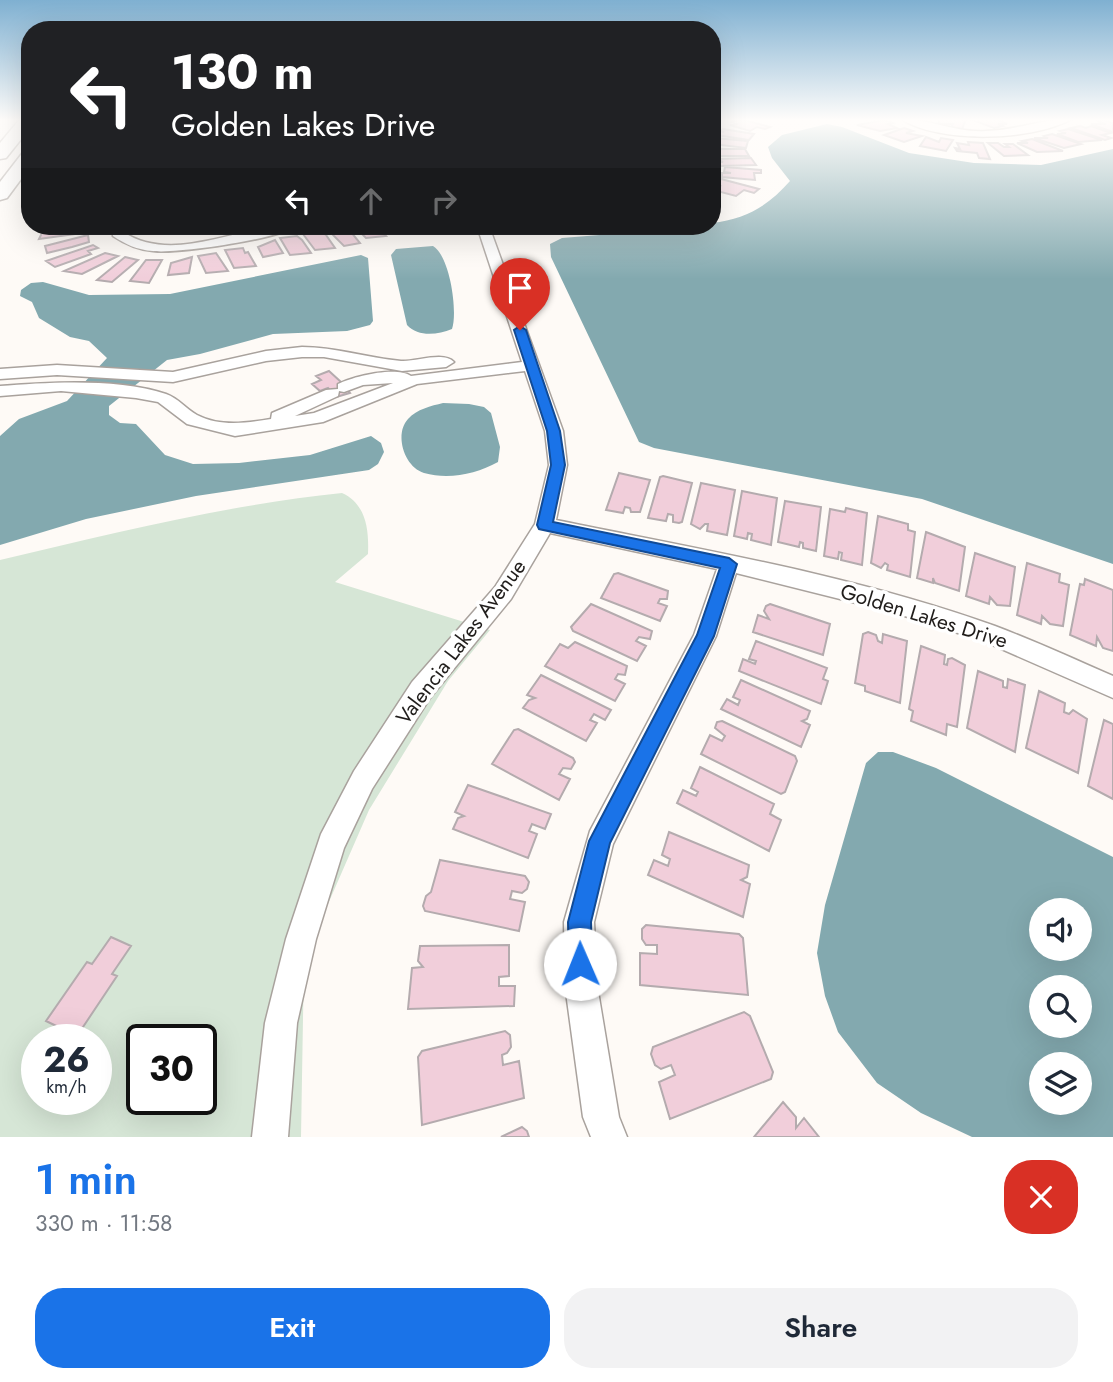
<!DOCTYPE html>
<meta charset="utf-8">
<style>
body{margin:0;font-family:Jost,sans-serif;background:#f2f2f3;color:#1f2937;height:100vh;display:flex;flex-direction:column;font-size:26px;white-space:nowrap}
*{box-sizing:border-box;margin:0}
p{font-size:23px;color:#747a83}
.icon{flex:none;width:38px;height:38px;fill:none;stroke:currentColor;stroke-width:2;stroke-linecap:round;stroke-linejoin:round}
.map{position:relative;height:1137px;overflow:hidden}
.panel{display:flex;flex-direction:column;background:#fff;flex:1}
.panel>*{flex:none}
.guide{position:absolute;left:21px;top:21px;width:700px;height:214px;border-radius:28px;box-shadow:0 7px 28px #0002;background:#202124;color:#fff;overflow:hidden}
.fabs{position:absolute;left:1029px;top:898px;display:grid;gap:14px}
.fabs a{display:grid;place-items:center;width:63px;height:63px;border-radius:50%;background:#fff;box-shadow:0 7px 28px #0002;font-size:35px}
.speed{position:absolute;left:21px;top:1024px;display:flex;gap:14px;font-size:35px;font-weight:700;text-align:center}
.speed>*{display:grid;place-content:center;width:91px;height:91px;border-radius:50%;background:#fff;box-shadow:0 7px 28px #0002;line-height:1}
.speed small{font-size:18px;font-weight:400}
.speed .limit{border:4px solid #111;border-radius:10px;background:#fff;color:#111}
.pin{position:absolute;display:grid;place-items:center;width:60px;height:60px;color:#fff;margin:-72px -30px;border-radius:50% 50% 50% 0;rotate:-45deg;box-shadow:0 0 7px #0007}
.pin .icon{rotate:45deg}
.me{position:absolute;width:77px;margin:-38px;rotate:359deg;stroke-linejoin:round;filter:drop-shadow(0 0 5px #0008)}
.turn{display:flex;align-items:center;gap:24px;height:147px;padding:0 35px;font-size:32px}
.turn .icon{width:91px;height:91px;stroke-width:2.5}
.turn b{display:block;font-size:49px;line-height:60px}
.lanes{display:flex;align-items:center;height:66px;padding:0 35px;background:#0003;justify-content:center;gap:35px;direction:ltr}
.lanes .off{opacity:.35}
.round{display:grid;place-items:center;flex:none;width:74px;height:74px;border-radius:28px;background:#f2f2f3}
.overview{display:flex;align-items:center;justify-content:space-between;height:119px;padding:0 35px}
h1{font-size:42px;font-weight:600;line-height:52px;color:#1a73e8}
.button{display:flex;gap:14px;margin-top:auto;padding:14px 35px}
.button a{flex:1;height:80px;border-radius:28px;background:#1a73e8;color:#fff;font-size:28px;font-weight:600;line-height:80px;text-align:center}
.button a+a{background:#f2f2f3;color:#1f2937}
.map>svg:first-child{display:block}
.green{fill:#d6e6d6;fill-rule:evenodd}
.water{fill:#83a9af;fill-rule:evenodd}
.building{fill:#f1ceda;stroke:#b4abae;stroke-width:2}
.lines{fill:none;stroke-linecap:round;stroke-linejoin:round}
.street-casing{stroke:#a9a29d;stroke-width:3}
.primary-casing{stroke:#a9a29d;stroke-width:3}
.street{fill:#fff;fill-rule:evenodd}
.primary{fill:#fff;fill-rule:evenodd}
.route{fill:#1a73e8;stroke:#114b97;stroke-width:2}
.labels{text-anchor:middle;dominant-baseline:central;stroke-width:7;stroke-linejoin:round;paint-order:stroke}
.street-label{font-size:21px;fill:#201d1b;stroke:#fff}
</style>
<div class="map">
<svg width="1113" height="1137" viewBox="0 0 1113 1137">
<rect width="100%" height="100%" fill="#fefaf6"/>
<!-- green -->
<path class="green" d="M342,493C366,504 369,529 368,554L335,582L490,630L448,681L369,810L304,959L301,1137H0V560C114,533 226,505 342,493ZM37,1040H96V1099H37ZM142,1040H201V1099H142Z"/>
<!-- water -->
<path class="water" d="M827,124L842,127L909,153L974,163L1041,165L1113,149V564L922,499L654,448L639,442L551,257L550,244L562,238L712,226V223C746,219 768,206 790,181L772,158L768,147L782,135Z
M433,246C450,256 458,312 452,329C437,335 418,337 407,325L391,255L396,249Z
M361,255L368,258L373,321L370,325L347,331L273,334L200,354L167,360L109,406V415L120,423L136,424L165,455L193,464L239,463L310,455L371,436L381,443L384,452L378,464L369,470L196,496L86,519L0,545V436L19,419L67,401L107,358L89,341L70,337L39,318L32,302L20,296L21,290L31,283L43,282L89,295L170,294Z
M443,403L469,404L484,407L491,413L500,447L498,462C476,474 449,480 424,473C404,467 394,434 408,419C417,409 431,406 443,403Z
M878,752H893L936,768L1113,857V1137H972L921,1113L877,1083L838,1032L825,996L817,953L825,905L866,763ZM1080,910V948H1041V910ZM1080,987V1026H1041V987ZM1080,1064V1102H1041V1064Z"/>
<!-- building -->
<path class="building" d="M741,119L770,127L765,129L757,127L750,131L730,125L738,124L732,122Z
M940,119H966L962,129L951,127L953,124H938Z
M970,119H997L1007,124H998L1003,126L994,128Z
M884,120L893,123L888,124L897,128L880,131L857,125Z
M1104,120L1113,123V132L1091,124H1106L1097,121Z
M1080,126L1086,128L1091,126L1111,133L1102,135L1111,138L1105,140L1071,128Z
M904,128L913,131L906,133L922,136L904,142L884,135Z
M723,129L754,134L749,140L716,135L719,131L724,132L720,131Z
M1068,129L1102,140L1078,142L1057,134L1066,133L1060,131Z
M1052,134L1081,144L1064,148L1034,138H1048L1044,136Z
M926,137L939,142L941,138L953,140L946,151L920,146Z
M714,138L748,141L746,148L712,144L713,141H717L713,140Z
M1032,139L1063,151L1037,152L1017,143H1028L1022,141Z
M968,142L983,143L990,159L979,158L977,153L957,151L955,148L960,149L957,143L969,145Z
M988,143H998L1004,147H1009L1005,144H1013L1028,155L1004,156Z
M714,149H745L749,156H713V153H718Z
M751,158L756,165L720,166L718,162H723L716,159Z
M725,167L761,170V173H754L755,180L722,177V173H731L724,172Z
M721,179L759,189L754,193L744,190L736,196L713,190L720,186L714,184Z
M80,226L79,229L90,228L89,232L39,239L43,231Z
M343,226L351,232L360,243L344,246L327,229Z
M354,226H376L386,236L366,238Z
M320,231L326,235L335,248L315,250L303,234Z
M88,235L89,242L72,247L47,253L45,246Z
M297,236L302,240L311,253L290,255L280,238Z
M275,240L283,253L263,257L258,247Z
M93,245L98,248L88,251L91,254L55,267L46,261Z
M243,248L245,253L248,252L256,266L234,268L225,250Z
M105,253L118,256L82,274L64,271Z
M216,253L228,271L206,273L198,256Z
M125,257L138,260L112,282L97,280Z
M192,257L189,273L168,275L171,263Z
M146,260H162L149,283L130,281Z
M329,371L341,382L350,393L336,397L328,388L320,391L312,384L321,380L316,376Z
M619,473L650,480L640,512H631L630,508L625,507L623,513L606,510Z
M663,476L692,483L682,522L679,523L673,522V515L668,514L666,521L648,518L660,477Z
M701,483L735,490L727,535L707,531L708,524H705L700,529L691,524Z
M742,491L777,498L771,545L751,540L752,534L748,533L747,539L734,536Z
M785,501L821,507L816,551L803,548V543L800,542L799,547L778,542Z
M846,508L867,513L862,565L841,560L842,553L839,552L838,559L824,556L830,509L845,512Z
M878,516L908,524V530L915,532L910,577L887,570L888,565L885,563L881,568L871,563Z
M926,532L965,547L959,591L935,583L933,578V583L917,578Z
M975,553L1015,567L1010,606L997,605L990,597L989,604L966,596Z
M1027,563L1060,574L1059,582L1069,585L1063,626L1050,624L1042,616L1041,624L1017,615Z
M618,573L668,591L667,599H660L658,603L667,606L660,621L601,598L614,574Z
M1085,579L1113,590V651L1103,648L1097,637L1096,646L1070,635L1080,584L1084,585Z
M591,604L652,631L650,639L639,637L636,641L646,646L637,661L573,631L571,627Z
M770,604L830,624L823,655L753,632L758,615L769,619L764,611L766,606Z
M868,632L876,635L878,641L882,643L883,634L907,641L900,703L865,691V686L855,683L863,634Z
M756,641L827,668L823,679L828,681L821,704L739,671L743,659L755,664L756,661L749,659Z
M575,642L627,666L625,675L618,674L615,679L625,684L615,701L545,666L560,644L568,648Z
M921,646L945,655L944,664L947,665L948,659L952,658L965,665L957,727L947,724L946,735L911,721L913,711L909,709Z
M978,671L1003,681V687L1007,688L1008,679L1025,685L1015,752L967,728Z
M541,675L611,710L605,720L594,714L590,720L597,723L586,741L523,708L529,700L535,698L527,695Z
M741,680L810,711L807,719L802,721L810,725L801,747L721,709L727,699L738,705L740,700L733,697Z
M1039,691L1065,703L1064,712L1069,714L1073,710L1087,719L1078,773L1026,748Z
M1104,720L1113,724V799L1088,786Z
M722,721L795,756L797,761L785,792L781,794L701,754L710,735L722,741L725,736L715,728L717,722Z
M518,729L573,758L575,762L571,769L563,768L559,774L570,779L559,800L492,764L514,730Z
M700,767L774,804L770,814L781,820L769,851L677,803L683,790L696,796L698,792L691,788Z
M468,785L551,814L545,829L532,824L529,831L537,834L528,858L453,829L458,818L464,816L455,812Z
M669,832L749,865L747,877L741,880L750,884L743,917L648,875L654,860L668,866L670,859L662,855Z
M440,860L525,876L529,882L527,889L522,893L512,891L510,899L525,902L519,931L425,911L423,906L426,896L431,892Z
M646,925L739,934L743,938L748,995L640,985V953L657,954V945H646L642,939V929Z
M111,937L131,946L112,974L117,976L77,1036L46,1021L87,962L92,964Z
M509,945V976L499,977V986H515L514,1006L408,1009L412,968L423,967L418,961L420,946Z
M744,1012L750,1016L773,1072L771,1079L670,1119L659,1082L675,1075L671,1065L661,1069L655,1065L651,1054L653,1047Z
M505,1031L510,1035L511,1047L507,1053L502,1055L503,1065L519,1061L524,1098L422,1125L418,1057L422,1051Z
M783,1102L796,1117V1128L804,1118L819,1137H754Z
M522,1127L527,1131L529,1137H501Z"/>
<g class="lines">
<defs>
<path id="street" d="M712,119H720L712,124Z
M901,119C930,119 956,133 986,131C1016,130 1043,119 1072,119C1032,141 940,144 901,119Z
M112,226H124L123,232C176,266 240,223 296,226C279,239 177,254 153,251C137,250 125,244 113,236Z
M477,226H489L563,431L567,465L556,520C703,550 853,575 995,626C1035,641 1074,659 1113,676V698L983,641L892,612L736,573L716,636L613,844L594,922L597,985L619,1117L627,1137H591L583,1117L565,985L564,922L590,831L694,635L717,569L550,533L511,599L430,698L372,789L344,848L316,939L297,1023L288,1137H252L265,1023L286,939L321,834L354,771L412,682L495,587L535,524L549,465L545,431L525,371L417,384L323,422L235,436L187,424L158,402L136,398L61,391L0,396V386C49,382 119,378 166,394C178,398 186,409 197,415C220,427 247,423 271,419L272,413L326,390L338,389V384C355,376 396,366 411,376L522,362ZM393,383L314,413L295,416L338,396L339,391L344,392L363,385Z
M302,347C336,347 367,358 401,361C416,362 443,351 454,362L446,367L402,371L324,357H302L266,361L173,382L57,375L0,379V369L57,365L173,372L266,351Z"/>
<path id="primary" d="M20,119H30V128L6,158L0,159V143Z
M30,150V167L7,198L0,200V182L24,151Z"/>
</defs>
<!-- street casing -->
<use href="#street" class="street-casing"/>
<!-- primary casing -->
<use href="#primary" class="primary-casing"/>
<!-- street -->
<use href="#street" class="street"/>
<!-- primary -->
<use href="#primary" class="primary"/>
</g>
<!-- sky -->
<linearGradient id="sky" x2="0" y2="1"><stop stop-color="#7fb0d1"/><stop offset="0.43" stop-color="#fffdfb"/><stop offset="1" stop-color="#fffdfb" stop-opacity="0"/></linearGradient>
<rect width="1113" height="279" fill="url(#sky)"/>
<!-- route -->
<path class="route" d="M520,326L526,330L560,431L565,465L553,522L729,558L737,564L714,636L610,843L591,922L592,964L589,972L580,976L572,972L569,964L568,922L589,841L697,635L720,568L539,529L537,525L551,465L547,431L514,330Z"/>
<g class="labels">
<!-- street labels -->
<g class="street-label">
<text transform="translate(924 616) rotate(17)">Golden Lakes Drive</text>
<text transform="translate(461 642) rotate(-53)">Valencia Lakes Avenue</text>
</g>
</g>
</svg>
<div class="fabs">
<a><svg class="icon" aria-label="sound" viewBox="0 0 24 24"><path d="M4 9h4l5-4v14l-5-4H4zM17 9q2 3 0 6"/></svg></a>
<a><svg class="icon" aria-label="search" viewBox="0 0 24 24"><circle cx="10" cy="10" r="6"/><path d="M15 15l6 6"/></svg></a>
<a><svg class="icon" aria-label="layers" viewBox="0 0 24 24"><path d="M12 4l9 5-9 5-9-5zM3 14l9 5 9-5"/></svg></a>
</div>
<div class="speed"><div>26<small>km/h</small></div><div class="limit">30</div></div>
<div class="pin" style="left:520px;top:330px;background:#d93025"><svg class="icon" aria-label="arrive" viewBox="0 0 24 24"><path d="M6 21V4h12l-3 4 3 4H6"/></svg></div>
<svg class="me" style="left:580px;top:964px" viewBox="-20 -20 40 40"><circle r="19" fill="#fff"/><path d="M0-13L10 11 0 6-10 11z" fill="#1a73e8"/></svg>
<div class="guide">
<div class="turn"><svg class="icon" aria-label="left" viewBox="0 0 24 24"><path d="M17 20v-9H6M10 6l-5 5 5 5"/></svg><div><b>130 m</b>Golden Lakes Drive</div></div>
<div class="lanes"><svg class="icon" aria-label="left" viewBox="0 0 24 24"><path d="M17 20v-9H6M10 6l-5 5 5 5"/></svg><svg class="icon off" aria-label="ahead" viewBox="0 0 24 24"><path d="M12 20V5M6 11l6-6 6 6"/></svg><svg class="icon off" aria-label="right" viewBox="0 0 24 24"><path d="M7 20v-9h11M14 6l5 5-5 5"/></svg></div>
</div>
</div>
<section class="panel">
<div class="overview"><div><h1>1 min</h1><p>330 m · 11:58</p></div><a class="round" style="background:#d93025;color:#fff"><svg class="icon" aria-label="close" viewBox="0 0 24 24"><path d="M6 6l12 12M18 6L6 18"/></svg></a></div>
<div class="button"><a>Exit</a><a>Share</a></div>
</section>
